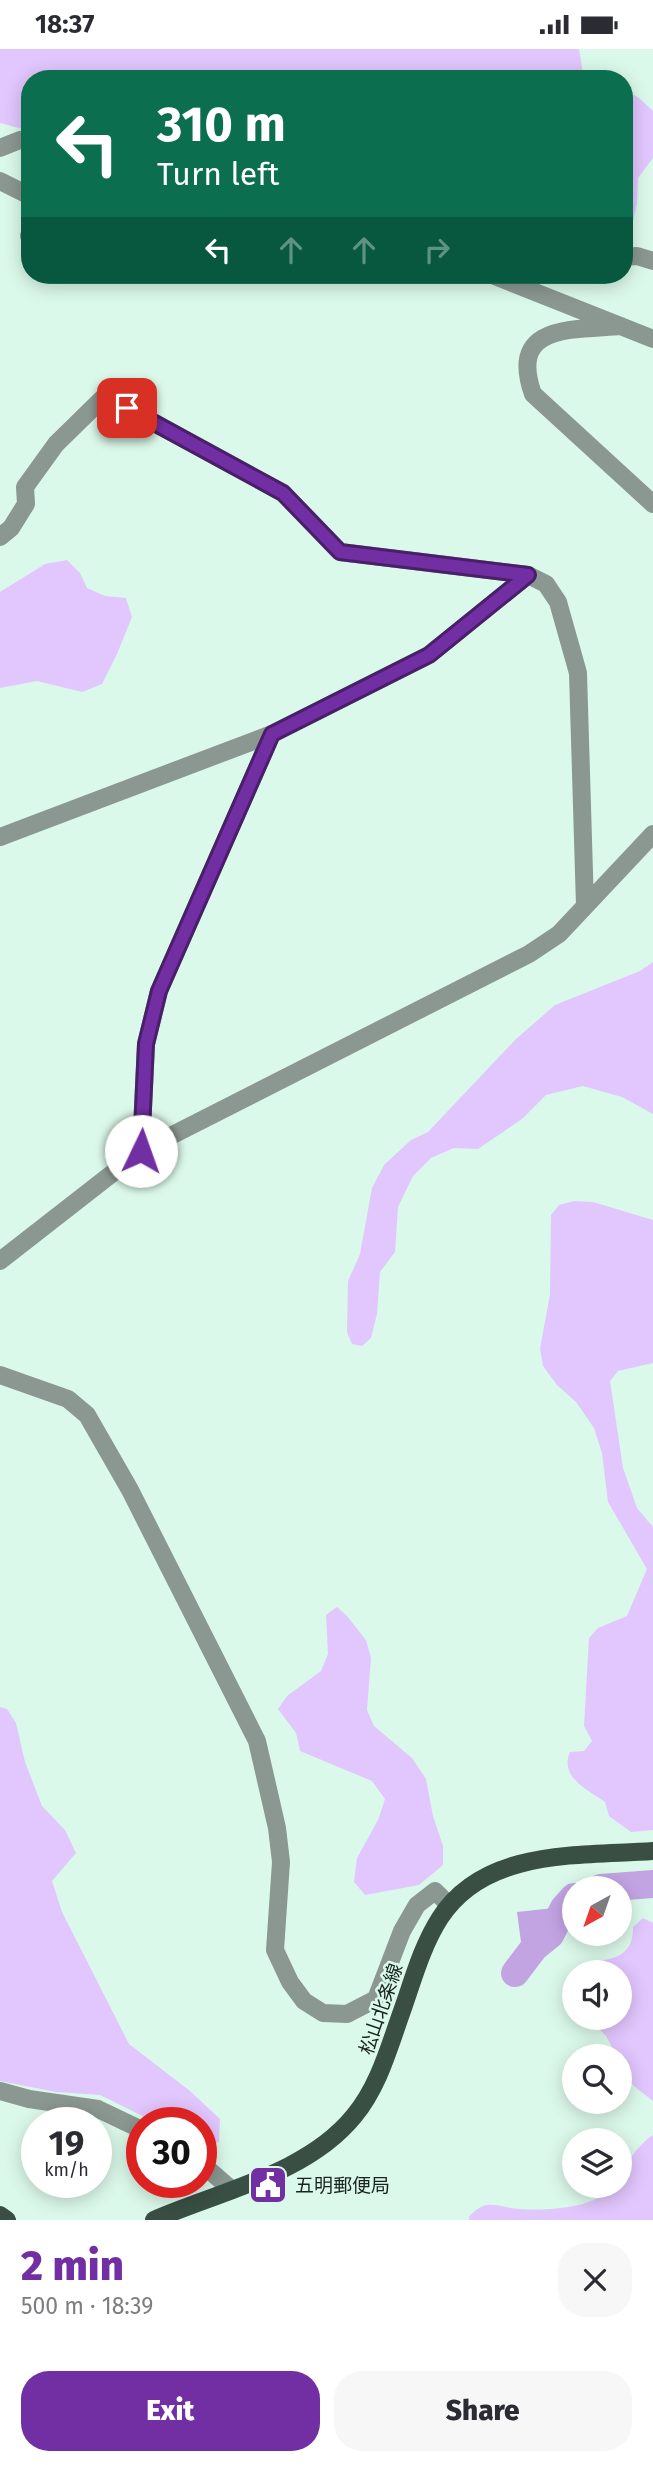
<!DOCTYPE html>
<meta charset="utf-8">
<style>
body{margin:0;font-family:"Fira Sans","Noto Sans JP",sans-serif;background:#f7f7f7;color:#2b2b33;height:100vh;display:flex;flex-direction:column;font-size:26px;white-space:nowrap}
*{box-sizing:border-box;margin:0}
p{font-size:23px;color:#7c7c81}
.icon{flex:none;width:38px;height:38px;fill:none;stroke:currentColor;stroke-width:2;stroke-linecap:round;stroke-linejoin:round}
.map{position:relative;height:2171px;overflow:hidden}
.panel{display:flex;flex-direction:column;background:#fff;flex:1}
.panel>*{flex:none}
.banner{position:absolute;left:21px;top:21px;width:612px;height:214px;border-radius:28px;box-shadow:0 4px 18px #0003;background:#0b6e4f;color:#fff;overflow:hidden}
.needle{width:46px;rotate:220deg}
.controls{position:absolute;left:562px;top:1827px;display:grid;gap:14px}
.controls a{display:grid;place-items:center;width:70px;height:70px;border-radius:50%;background:#fff;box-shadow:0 4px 18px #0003;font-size:35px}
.speed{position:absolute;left:21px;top:2058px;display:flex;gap:14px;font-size:35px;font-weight:700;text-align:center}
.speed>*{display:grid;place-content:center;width:91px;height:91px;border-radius:50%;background:#fff;box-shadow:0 4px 18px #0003;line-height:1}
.speed small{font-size:18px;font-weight:400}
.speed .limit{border:10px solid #d22;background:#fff;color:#111}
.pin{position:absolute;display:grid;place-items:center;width:60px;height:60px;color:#fff;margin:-30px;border-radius:14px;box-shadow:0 4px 10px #0006}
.me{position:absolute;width:77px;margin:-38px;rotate:3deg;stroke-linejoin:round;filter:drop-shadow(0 0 5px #0008)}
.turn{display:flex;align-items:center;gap:24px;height:147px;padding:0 21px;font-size:32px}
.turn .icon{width:91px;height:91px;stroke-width:2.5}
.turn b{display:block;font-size:49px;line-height:60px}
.lanes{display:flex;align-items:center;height:66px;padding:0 21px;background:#0003;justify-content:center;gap:35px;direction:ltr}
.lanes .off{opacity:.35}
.round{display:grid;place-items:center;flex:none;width:74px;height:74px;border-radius:28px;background:#f7f7f7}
.overview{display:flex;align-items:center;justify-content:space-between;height:119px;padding:0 21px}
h1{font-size:42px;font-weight:800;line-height:52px;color:#722fa3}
.button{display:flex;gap:14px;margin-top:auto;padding:14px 21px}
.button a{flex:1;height:80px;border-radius:28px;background:#722fa3;color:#fff;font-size:28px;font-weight:800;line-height:80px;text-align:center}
.button a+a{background:#f7f7f7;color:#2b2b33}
.status{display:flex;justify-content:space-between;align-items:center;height:49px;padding:0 35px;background:#fff;direction:ltr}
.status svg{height:19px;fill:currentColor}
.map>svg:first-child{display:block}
.green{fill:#e2c6fe}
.water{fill:#c3a4e3}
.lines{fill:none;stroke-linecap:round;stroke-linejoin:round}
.river{stroke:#c3a4e3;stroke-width:28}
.minor{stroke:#8b9791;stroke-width:18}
.major{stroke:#394f44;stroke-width:18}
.route-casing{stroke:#4a1f6a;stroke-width:18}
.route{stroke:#722fa3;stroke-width:12}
.labels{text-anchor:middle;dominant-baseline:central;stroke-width:5;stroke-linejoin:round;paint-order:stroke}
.street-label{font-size:19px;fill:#19241e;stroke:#dbf9ea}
.poi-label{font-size:19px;fill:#19241e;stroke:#dbf9ea;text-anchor:start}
</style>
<div class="status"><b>18:37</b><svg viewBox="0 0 49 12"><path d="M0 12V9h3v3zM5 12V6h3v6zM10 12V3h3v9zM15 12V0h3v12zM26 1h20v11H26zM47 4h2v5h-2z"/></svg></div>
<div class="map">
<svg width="653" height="2171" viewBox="0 0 653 2171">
<rect width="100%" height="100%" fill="#dbf9ea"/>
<!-- green -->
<path class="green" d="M0,0H579L584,30H30V82L0,74Z
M625,41L639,49L653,62V109L638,129L637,155L629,188L625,191Z
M67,511L80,524L87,539L105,547L126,549L132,568L117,605L102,635L82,643L37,632L0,639V543L45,515Z
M653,913V1065L622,1048L583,1037L546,1046L522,1070L478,1100L454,1099L431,1109L413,1127L398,1158L395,1203L380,1223L377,1265L371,1289L362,1297L352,1295L347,1283L348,1232L360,1205L372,1139L384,1116L411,1091L428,1083L516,990L555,956L640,922Z
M574,1152L593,1153L653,1171V1314L618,1322L610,1332L623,1419L637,1459L653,1478V1781L631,1783L609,1767L605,1753C588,1741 559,1728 570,1703L584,1702L592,1692L584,1677L589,1589L598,1579L627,1567L647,1520L608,1453L602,1404L594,1379L576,1353L557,1336L543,1317L540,1300L550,1245L551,1166L559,1156Z
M337,1558L347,1567L366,1591L371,1609L367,1661L374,1677L412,1709L426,1730L433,1767L443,1797V1816L419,1836L365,1846L354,1833L357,1809L378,1771L385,1750L372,1732L300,1702L296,1684L278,1660L287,1647L321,1622L328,1605L326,1566Z
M0,1658L7,1660L16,1674L25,1713L42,1757L65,1781L76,1804L52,1832L62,1863L129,1995L190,2042L220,2070L219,2093L201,2099V2074H157L100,2046L56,2043L0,2032Z
M643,1869L653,1874V2052C637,2039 620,2030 620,2007H617L606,1987L589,1969H620V1923H574V1952L567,1943L572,1921C579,1918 587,1914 594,1913C617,1909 633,1906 633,1878Z
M653,2086V2171H469V2168C473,2163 480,2157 487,2156C498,2155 509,2160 520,2160C547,2162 597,2159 614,2137H620C620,2119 639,2095 653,2086Z"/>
<!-- water -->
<path class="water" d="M554,1859L549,1875L535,1891L521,1893L517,1863Z"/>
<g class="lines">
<!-- river -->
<path class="river" d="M601,1839L653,1835
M515,1924L534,1899L550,1886L564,1859L574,1848"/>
<!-- minor -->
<path class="minor" d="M0,99L20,91L30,90
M0,132L30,147
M29,187H30
M625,208L637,207L653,212
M492,226L653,290
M621,277C572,281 508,275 533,345L653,455
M0,488L11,479L26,455L25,438L56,395L105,347L283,444L340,503L528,526L546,535L558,553L578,624L585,857
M0,788L272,685L429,606L528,526
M141,1102L146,995L159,942L272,685
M0,1212L141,1102L529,905L559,885L653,785
M0,1326L68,1350L87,1366L130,1441L257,1692L277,1779L281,1813L275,1901L290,1933L304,1952L323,1964L347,1965L376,1950L402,1882L417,1856L435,1842L449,1856
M0,2042L29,2050L98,2060L142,2081
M201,2114L232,2141"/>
<!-- major -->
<path class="major" d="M0,2166L7,2171
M154,2171C220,2142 307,2125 354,2067C379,2037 389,1998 402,1962C413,1931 422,1897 440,1869C485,1799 580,1807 653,1802"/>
</g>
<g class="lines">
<defs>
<path id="route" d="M127,359L283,444L340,503L528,526L429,606L272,685L159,942L146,995L141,1102"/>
</defs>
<!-- route casing -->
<use href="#route" class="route-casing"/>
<!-- route -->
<use href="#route" class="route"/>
</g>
<!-- icons -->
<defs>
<symbol id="civic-square" viewBox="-11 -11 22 22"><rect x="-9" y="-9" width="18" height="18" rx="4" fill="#722fa3" stroke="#dbf9ea"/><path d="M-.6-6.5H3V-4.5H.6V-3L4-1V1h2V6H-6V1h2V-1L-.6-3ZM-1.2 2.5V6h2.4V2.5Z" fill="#fff"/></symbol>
</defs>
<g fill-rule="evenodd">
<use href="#civic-square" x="246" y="2114" width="44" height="44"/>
</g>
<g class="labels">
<!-- street labels -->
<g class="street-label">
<text transform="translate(381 1960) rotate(-71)">松山北条線</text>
</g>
<!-- poi labels -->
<g class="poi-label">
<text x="295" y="2136">五明郵便局</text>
</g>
</g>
</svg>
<div class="controls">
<a><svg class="needle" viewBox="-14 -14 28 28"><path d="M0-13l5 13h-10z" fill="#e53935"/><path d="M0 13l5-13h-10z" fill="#7c7c81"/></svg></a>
<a><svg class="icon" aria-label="sound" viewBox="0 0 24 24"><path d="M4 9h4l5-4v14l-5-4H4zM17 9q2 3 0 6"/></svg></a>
<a><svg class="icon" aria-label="search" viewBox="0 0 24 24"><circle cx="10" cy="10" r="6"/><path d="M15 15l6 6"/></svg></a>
<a><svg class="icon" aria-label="layers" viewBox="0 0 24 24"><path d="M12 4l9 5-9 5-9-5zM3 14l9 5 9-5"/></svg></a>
</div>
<div class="speed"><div>19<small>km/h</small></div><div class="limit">30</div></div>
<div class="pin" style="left:127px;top:359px;background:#d93025"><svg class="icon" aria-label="arrive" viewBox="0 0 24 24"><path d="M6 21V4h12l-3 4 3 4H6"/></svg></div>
<svg class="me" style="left:141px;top:1102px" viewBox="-20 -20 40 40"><circle r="19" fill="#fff"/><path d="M0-13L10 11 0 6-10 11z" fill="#722fa3"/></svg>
<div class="banner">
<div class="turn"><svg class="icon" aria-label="left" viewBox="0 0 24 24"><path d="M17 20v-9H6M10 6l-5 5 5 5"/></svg><div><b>310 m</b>Turn left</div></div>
<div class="lanes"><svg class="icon" aria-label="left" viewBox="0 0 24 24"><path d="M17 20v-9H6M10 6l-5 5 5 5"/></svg><svg class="icon off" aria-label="ahead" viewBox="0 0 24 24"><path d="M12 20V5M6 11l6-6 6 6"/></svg><svg class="icon off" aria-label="ahead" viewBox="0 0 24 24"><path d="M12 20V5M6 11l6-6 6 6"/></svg><svg class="icon off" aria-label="right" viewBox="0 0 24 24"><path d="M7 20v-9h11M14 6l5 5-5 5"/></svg></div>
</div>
</div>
<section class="panel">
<div class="overview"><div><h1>2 min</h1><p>500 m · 18:39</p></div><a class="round"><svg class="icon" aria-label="close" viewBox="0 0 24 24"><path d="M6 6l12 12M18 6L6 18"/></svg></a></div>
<div class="button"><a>Exit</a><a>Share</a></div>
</section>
